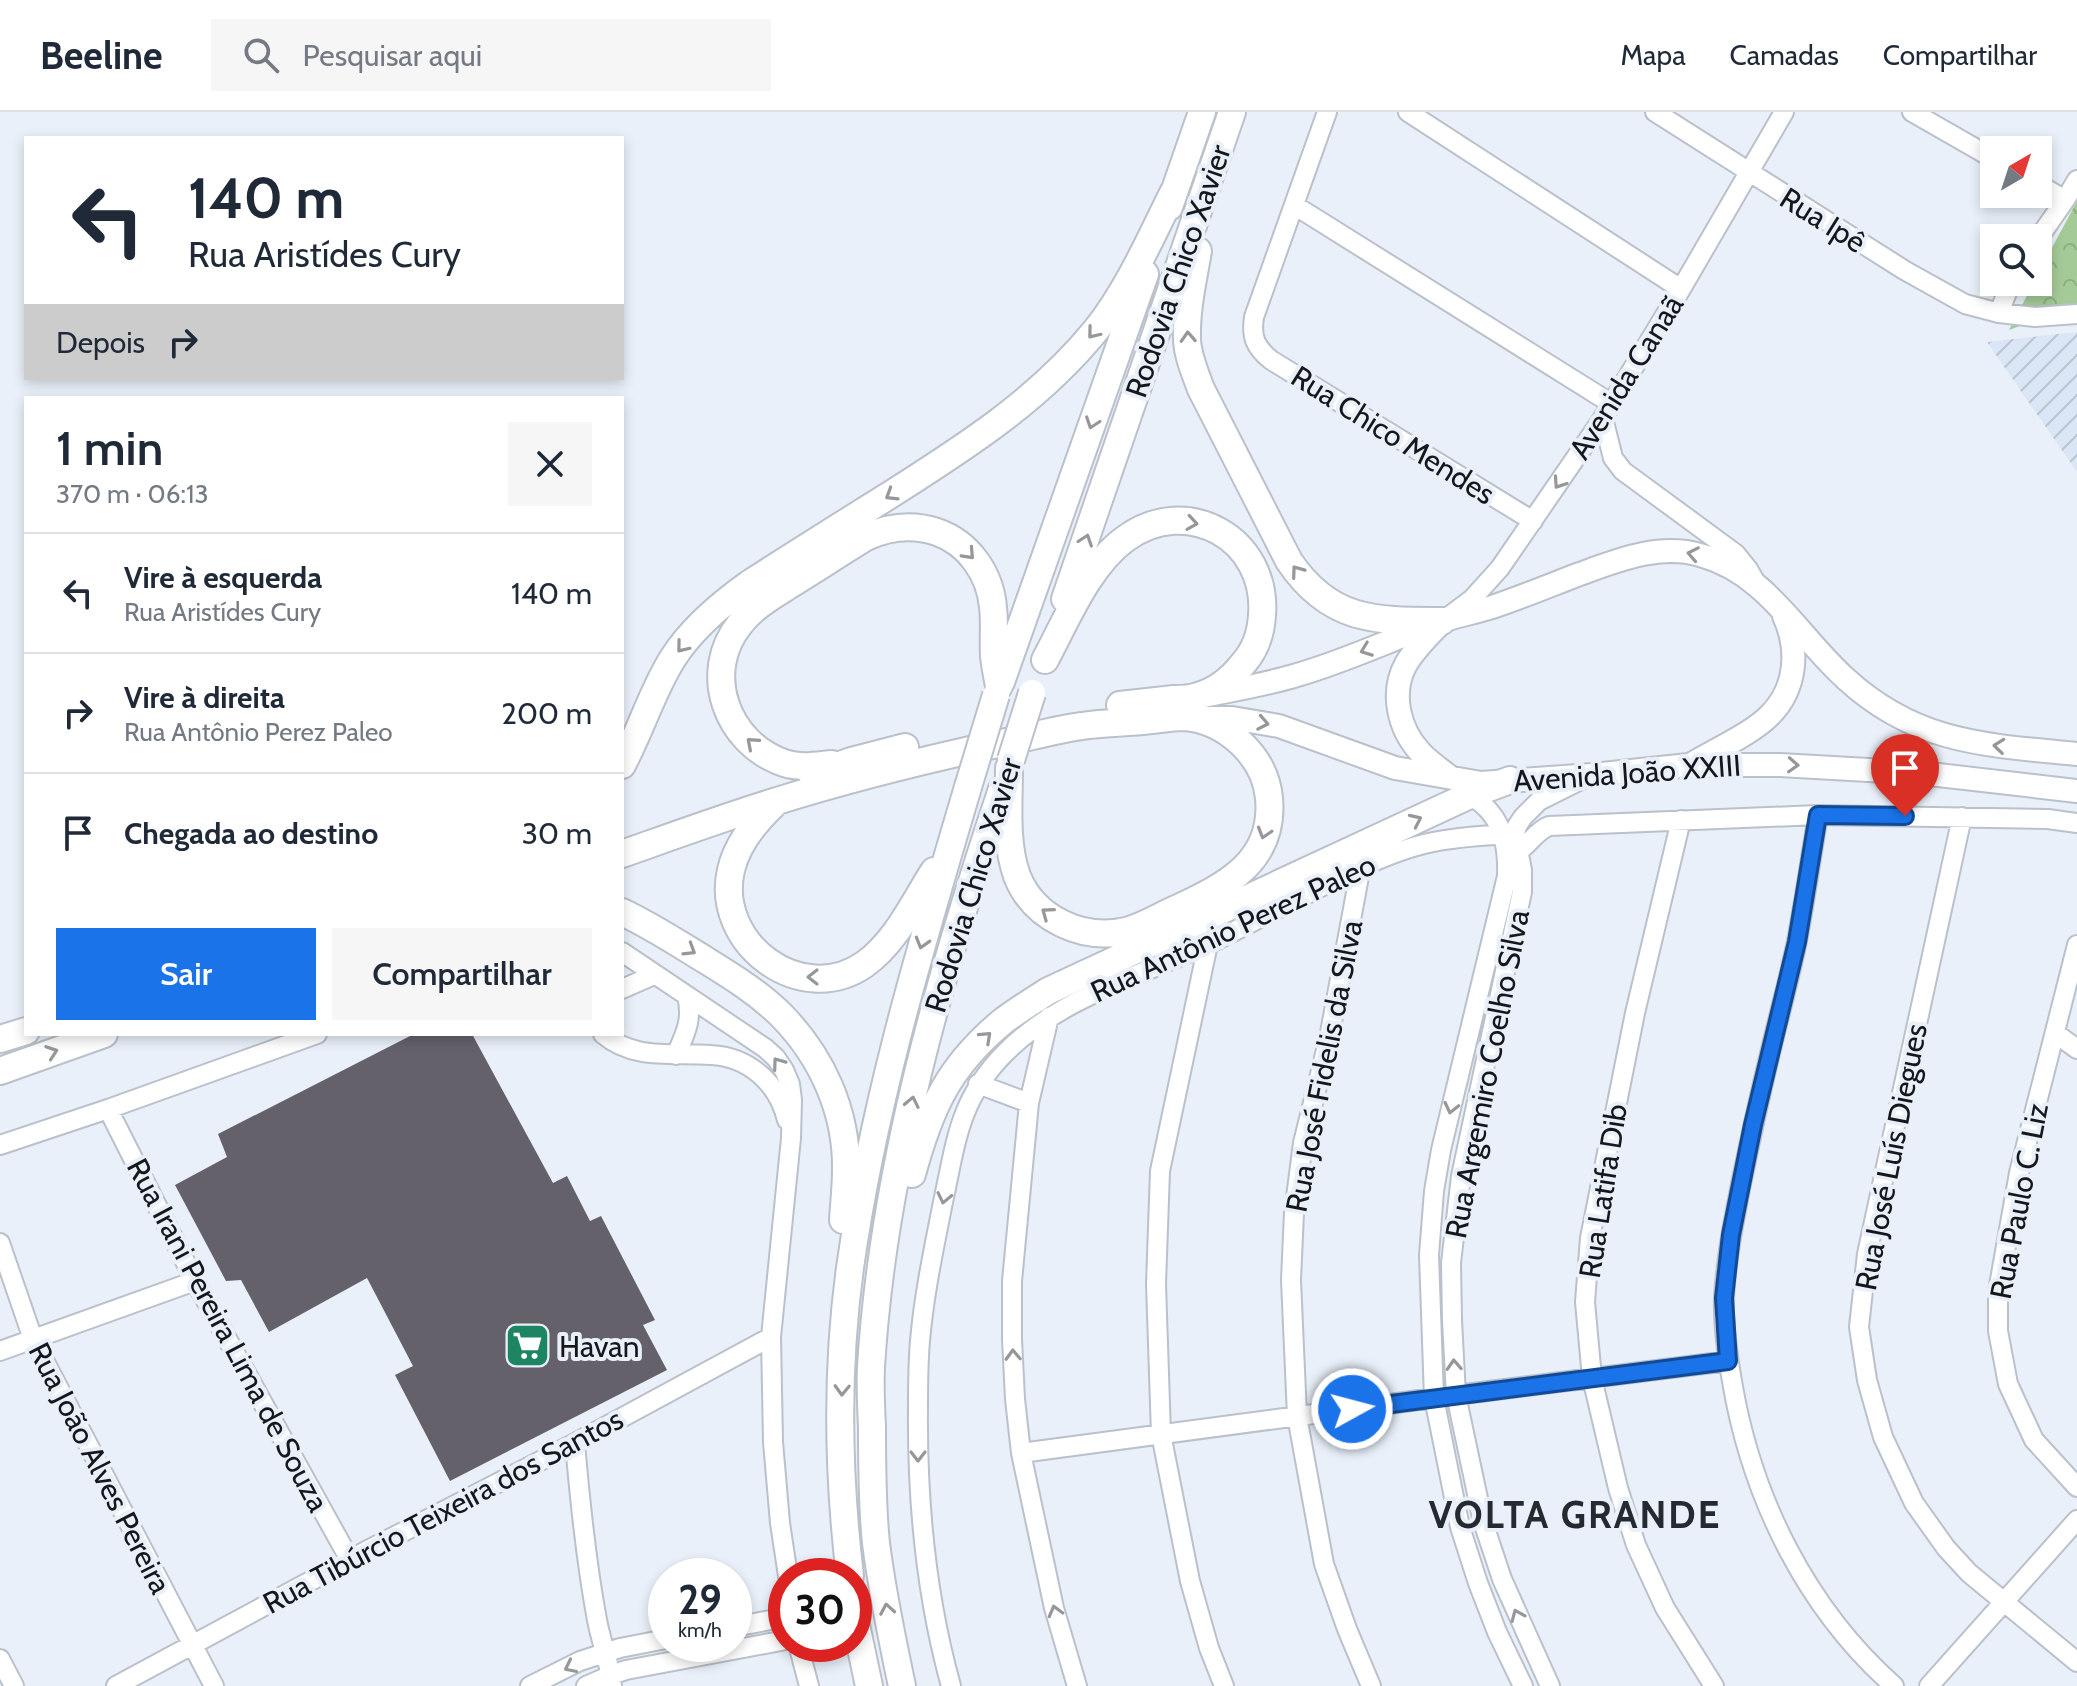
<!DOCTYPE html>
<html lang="pt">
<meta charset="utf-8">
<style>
body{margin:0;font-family:Cabin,sans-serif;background:#f6f6f7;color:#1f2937;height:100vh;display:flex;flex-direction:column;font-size:30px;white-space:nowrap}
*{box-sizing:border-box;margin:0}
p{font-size:26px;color:#747a83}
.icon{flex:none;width:44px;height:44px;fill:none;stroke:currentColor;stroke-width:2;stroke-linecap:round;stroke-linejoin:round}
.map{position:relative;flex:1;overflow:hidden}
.side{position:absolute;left:24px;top:284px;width:600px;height:640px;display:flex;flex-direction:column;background:#fff;border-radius:0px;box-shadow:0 4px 12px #0003}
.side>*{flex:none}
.top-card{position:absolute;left:24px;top:24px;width:600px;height:244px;border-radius:0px;box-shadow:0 4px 12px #0003;background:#fff;color:#1f2937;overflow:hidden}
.needle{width:52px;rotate:39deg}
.buttons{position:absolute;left:1980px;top:24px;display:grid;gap:16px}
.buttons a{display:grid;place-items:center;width:72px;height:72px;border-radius:0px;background:#fff;box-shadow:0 4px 12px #0003;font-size:40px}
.speed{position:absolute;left:648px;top:1446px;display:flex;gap:16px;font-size:40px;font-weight:700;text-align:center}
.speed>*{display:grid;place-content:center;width:104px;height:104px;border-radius:50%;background:#fff;box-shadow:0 4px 12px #0003;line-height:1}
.speed small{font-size:20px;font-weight:400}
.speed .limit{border:12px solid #d22;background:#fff;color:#111}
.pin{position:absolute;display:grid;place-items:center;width:68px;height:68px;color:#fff;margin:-82px -34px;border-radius:50% 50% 50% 0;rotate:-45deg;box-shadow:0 0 8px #0007}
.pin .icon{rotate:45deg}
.me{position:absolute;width:88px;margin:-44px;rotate:83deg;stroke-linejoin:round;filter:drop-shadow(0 0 6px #0008)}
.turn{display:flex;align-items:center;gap:28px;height:168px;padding:0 32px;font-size:36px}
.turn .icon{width:104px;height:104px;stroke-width:2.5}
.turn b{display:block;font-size:56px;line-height:68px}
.then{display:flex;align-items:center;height:76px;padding:0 32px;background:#0003;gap:16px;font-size:30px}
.round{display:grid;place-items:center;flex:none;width:84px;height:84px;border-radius:0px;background:#f6f6f7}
.overview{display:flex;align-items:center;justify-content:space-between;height:136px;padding:0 32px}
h1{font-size:48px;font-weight:600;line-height:60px}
.action{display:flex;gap:16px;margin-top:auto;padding:16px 32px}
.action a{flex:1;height:92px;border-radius:0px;background:#1a73e8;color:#fff;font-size:32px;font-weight:600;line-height:92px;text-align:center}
.action a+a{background:#f6f6f7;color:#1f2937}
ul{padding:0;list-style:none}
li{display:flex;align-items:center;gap:24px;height:120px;padding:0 32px;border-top:2px solid #e0e1e3}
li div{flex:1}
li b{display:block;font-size:30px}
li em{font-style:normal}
header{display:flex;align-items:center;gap:48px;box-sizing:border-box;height:112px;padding:0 40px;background:#fff;border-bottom:2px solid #e0e1e3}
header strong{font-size:38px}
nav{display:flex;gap:44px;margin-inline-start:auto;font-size:28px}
.search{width:560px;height:72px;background:#f6f6f7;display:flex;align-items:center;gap:20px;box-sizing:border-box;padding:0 28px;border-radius:0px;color:#747a83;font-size:30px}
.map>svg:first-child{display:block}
.industrial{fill:url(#industrial-furrows)}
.park{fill:url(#park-crowns)}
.building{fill:#65616a}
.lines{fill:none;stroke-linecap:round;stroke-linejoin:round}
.minor-casing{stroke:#bac1ca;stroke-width:22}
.major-casing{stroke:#bac1ca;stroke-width:26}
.highway-casing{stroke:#bac1ca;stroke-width:30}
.minor{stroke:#fff;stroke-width:18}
.major{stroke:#fff;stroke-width:22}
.highway{stroke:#fff;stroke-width:26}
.highway-bridge-casing{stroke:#bac1ca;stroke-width:30;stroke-linecap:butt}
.highway-bridge{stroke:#fff;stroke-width:26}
.oneway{stroke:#969798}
.route-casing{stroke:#114b97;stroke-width:20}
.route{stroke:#1a73e8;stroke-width:14}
.labels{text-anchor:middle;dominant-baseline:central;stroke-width:8;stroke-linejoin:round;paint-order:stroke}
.street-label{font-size:30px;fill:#15171b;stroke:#e9f0f9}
.poi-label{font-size:30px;fill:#15171b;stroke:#e9f0f9;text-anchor:start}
.district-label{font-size:38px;font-weight:bold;letter-spacing:2px;fill:#252a31;stroke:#e9f0f9}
</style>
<header>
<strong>Beeline</strong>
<div class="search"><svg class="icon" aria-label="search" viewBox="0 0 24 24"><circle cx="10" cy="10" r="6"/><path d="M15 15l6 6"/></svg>Pesquisar aqui</div>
<nav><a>Mapa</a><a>Camadas</a><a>Compartilhar</a></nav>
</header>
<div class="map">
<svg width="2077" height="1574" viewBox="0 0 2077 1574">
<defs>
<pattern id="industrial-furrows" width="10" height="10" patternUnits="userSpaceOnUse" patternTransform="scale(2)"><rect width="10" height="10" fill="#dae6f5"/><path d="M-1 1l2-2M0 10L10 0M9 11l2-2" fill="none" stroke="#bac5d1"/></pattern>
<pattern id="park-crowns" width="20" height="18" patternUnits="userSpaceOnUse" patternTransform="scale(2)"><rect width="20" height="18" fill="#a4cb97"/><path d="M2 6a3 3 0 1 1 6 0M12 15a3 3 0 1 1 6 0" fill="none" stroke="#8cae82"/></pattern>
</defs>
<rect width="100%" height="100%" fill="#e9f0f9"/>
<!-- industrial -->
<path class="industrial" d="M2077,220V360L1987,230Z"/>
<!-- park -->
<path class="park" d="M2077,89V193L2009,218L2034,170H2038V162Z"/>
<!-- building -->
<path class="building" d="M414,922H472L553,1071L567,1064L590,1109L601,1104L655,1208L643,1213L667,1258L450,1369L395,1263L413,1254L367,1166L269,1220L241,1168L226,1169L175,1073L227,1045L218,1022Z"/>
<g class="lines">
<defs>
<path id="minor" d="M1327,0L1254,205C1251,225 1255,235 1271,248L1533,409
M1408,0L1681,177
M1655,0L1904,158L1965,192L1999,201L2035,205L2077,202
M1912,0L1994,47
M2038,72L2065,88
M1294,93L1612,292
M2038,127L2065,88L2077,68
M1999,201L2011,170
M1603,306L1613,346L1623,359L1736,442L1748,457L1756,471
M1448,505L1472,487L1500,456L1603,306L1681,177L1784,0
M1465,679C1470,684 1476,687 1481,691C1504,710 1508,736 1507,764L1441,1038L1434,1079L1429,1143L1434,1286L1460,1415L1478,1471L1497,1520L1523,1574
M1818,703C1811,745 1805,787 1797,829C1790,863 1781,896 1773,929C1761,978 1750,1028 1740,1077C1733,1113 1726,1149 1724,1185C1723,1215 1728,1246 1733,1275C1753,1388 1807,1497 1894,1574
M1962,705L1867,1142L1859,1215L1867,1268L1883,1325L1914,1391L1946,1436L1969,1461L2077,1550
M1681,708L1635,901L1590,1126L1585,1190L1592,1266L1618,1376L1636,1433L1665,1496L1714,1574
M1511,741C1527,739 1533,720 1549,714L1818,703L2048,707L2077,711
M1361,754L1329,926L1303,1031L1294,1101L1291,1168L1297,1304L1324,1452L1347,1517L1371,1574
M1208,832L1160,1059L1156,1172L1161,1322L1190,1469L1209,1536L1224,1574
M2077,833L2019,1061L1998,1179V1219L2008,1272L2034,1328L2077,1375
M622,840L765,936L776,946L784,958L790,972L792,988L791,1026L771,1225L773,1330L780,1411L788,1464
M622,877L654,863
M1049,905L1029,991L1012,1169V1227L1015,1287L1021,1341L1054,1496L1077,1574
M2055,921L2077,937
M603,922C635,949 673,940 711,943C749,945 778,971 787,1008
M676,943C685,922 693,908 687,884
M978,972L1029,991
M108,997L195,1169L350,1448
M0,1033L108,997L317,922
M0,1131L33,1227L214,1574
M0,1239L195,1169
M575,1331C580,1390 586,1449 597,1508C601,1530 610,1551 612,1574
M1021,1341L1456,1283L1728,1249
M734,1515L786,1505
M798,1532L809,1574
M0,1547L14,1574
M116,1574L368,1438L575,1331L771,1225
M530,1574L580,1549L620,1536L666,1527
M586,1574L611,1563L626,1558L786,1528
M951,1574C926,1484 917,1390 918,1296C918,1274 918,1251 920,1229C924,1182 934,1136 943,1090C956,1030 959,987 1005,941C1063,882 1152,861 1225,824C1257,807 1290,791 1323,774C1355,757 1388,741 1424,732C1448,726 1490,723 1515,722
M1550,1574L1502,1467L1483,1410L1456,1283L1452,1208L1451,1151L1461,1064L1522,780V758L1515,722L1517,714L1523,705L1539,689L1585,666
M1929,1574L2077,1408"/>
<path id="major" d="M1439,513C1427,525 1415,537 1406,552C1390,581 1399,617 1420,640C1429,650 1440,657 1450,665
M1208,583C1238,577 1268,572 1297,563C1346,549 1392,527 1439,510C1458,503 1479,500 1498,493C1524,484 1551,473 1577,463C1616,449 1658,431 1700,443C1767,461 1798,524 1846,567C1917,632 1987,633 2077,642
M1202,606H1232L1279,614L1395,656L1481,671L1592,663L1689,653H1780L1921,661L2077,679
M1690,653C1713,639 1753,621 1770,603C1797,576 1799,537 1784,504"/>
<path id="highway" d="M1169,95L1202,0
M1198,139C1193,168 1186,198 1187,228C1188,245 1195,261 1201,277L1289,449C1330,510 1376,509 1442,509
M1065,487L1232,0
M1045,548C1066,509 1088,454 1125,427C1187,381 1268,427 1262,503C1261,522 1255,539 1242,553C1231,567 1215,579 1198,584C1191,587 1182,587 1174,587C1156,589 1138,591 1120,593
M1001,570L1145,162
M832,652C816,654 799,656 784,651C726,631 701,560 740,512C753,495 771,485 788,474C814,458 840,441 866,425C888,415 913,412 937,420C969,431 990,462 993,495C995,511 993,528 994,544C995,554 997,564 999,574
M622,653C641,618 652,579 673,546C692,516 721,492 749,472C797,441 845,411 893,381C967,334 1040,287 1096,218C1128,178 1150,127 1173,81
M812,663L851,649L905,635
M774,692C755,710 737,732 731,758C714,831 801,897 865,852C896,830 914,790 934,759
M622,742C673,724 725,705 777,689C854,665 932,646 1011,629C1034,624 1058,617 1082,614C1101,611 1122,611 1142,609C1156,608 1171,605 1184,605C1226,608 1265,644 1269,686C1275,750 1225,774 1176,797C1160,804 1143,815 1126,819C1083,829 1034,807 1017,764C1005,731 1009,691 1009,656
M622,800C652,814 679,832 707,849C733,865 760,882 782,904C822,945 847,1000 846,1058C846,1075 844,1091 843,1108
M0,927L26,919
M0,959L104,922
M912,1062C930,996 948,955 1002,910C1016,899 1033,889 1048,879L1470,683L1510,668
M850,1464C838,1363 836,1258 850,1156C873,992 921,834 968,675
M854,1503L869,1574
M902,1574C892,1527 882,1479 876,1431C872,1393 872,1354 872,1315C871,1295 870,1275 871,1255C883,1059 940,862 1002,677"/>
</defs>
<!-- minor casing -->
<use href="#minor" class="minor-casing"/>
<!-- major casing -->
<use href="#major" class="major-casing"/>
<!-- highway casing -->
<use href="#highway" class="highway-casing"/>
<!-- minor -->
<use href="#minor" class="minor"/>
<!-- major -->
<use href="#major" class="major"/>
<!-- highway -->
<use href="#highway" class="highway"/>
<defs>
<path id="highway-bridge" d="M1011,648L1032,581
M968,675L996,583"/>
</defs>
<!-- highway-bridge casing -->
<use href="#highway-bridge" class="highway-bridge-casing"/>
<!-- highway-bridge -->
<use href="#highway-bridge" class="highway-bridge"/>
</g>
<!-- one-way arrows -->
<defs><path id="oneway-chevron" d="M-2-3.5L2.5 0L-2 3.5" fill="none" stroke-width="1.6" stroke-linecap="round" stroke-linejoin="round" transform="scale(2)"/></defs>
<g class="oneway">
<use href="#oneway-chevron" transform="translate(1093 221) rotate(129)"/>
<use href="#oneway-chevron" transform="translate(1188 225) rotate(-93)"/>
<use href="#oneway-chevron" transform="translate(1092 311) rotate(109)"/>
<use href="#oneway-chevron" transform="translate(1559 371) rotate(124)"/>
<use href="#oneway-chevron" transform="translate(891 383) rotate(148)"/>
<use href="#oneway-chevron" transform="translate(1192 411) rotate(9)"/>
<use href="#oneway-chevron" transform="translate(1086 428) rotate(-71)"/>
<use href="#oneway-chevron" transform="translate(969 442) rotate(47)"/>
<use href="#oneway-chevron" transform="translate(1693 442) rotate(-169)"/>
<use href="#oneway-chevron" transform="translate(1297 459) rotate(-126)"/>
<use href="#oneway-chevron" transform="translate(682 535) rotate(129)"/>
<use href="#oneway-chevron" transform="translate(1366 538) rotate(159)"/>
<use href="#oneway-chevron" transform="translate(1263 611) rotate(11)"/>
<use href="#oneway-chevron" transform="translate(752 631) rotate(-139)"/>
<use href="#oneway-chevron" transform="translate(1999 634) rotate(-174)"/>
<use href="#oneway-chevron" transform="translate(1793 653) rotate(3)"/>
<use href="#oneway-chevron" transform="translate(1416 708) rotate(-25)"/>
<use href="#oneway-chevron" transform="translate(1264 721) rotate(107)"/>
<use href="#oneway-chevron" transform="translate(1047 801) rotate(-144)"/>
<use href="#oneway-chevron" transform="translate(922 831) rotate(106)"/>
<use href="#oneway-chevron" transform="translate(690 838) rotate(32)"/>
<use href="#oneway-chevron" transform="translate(813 865) rotate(-180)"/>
<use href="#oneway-chevron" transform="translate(986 925) rotate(-43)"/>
<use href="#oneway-chevron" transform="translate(52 940) rotate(-19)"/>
<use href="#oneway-chevron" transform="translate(778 951) rotate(-126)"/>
<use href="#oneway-chevron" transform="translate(912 990) rotate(-78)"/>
<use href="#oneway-chevron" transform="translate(1451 996) rotate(103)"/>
<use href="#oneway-chevron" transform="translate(944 1086) rotate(102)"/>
<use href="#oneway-chevron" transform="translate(1013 1243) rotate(-92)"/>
<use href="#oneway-chevron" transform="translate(1454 1253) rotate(-93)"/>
<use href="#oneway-chevron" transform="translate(842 1278) rotate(92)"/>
<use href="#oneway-chevron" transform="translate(918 1344) rotate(90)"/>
<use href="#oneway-chevron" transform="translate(887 1497) rotate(-100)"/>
<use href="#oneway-chevron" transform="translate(1055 1499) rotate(-105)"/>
<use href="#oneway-chevron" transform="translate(1517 1503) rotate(-113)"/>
<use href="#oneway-chevron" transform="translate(570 1555) rotate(154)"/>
</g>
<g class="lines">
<defs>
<path id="route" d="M1352,1297L1728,1249L1724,1186L1731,1123L1753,1013L1797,830L1818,703L1905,704"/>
</defs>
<!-- route casing -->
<use href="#route" class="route-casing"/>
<!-- route -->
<use href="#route" class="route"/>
</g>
<!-- icons -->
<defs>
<symbol id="supermarket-square" viewBox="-11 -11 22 22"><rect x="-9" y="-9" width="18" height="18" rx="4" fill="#1d8561" stroke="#e9f0f9"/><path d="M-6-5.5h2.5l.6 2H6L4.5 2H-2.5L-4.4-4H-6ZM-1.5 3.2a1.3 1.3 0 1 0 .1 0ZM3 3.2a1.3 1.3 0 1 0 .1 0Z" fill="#fff"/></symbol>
</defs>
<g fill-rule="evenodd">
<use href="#supermarket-square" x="502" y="1208" width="51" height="51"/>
</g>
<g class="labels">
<!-- street labels -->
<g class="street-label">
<text transform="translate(1823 108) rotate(32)">Rua Ipê</text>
<text transform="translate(1178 159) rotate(-71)">Rodovia Chico Xavier</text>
<text transform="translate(1626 265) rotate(-58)">Avenida Canaã</text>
<text transform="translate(1393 323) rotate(32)">Rua Chico Mendes</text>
<text transform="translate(1627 661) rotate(-4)">Avenida João XXIII</text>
<text transform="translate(973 773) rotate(-73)">Rodovia Chico Xavier</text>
<text transform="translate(1233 816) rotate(-25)">Rua Antônio Perez Paleo</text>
<text transform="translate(1324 954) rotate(-79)">Rua José Fidelis da Silva</text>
<text transform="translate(1487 962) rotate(-79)">Rua Argemiro Coelho Silva</text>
<text transform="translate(1891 1045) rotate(-79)">Rua José Luís Diegues</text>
<text transform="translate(1603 1079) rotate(-81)">Rua Latifa Dib</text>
<text transform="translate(2019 1089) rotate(-79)">Rua Paulo C. Liz</text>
<text transform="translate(228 1223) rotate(62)">Rua Irani Pereira Lima de Souza</text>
<text transform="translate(100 1356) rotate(63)">Rua João Alves Pereira</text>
<text transform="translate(443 1399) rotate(-28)">Rua Tibúrcio Teixeira dos Santos</text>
</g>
<!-- poi labels -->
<g class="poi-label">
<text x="559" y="1234">Havan</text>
</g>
<!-- district labels -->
<g class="district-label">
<text x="1575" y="1402">VOLTA GRANDE</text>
</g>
</g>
</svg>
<div class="buttons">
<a><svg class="needle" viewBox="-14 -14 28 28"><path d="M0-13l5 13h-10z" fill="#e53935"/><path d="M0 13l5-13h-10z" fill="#747a83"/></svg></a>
<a><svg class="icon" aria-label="search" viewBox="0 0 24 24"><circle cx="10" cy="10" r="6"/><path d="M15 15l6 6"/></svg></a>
</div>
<div class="speed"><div>29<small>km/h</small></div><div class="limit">30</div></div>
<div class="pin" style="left:1905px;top:704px;background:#d93025"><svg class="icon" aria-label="arrive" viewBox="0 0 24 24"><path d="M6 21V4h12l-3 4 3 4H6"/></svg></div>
<svg class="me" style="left:1352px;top:1297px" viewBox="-20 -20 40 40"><circle r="17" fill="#1a73e8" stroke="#fff" stroke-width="3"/><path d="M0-11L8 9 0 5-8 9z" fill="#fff"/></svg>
<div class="top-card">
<div class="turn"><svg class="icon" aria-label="left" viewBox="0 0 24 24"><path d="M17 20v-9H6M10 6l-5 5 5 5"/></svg><div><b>140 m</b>Rua Aristídes Cury</div></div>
<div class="then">Depois<svg class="icon" aria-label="right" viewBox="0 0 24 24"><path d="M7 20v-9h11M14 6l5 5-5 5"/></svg></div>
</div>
<section class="side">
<div class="overview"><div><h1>1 min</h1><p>370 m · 06:13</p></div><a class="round"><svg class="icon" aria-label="close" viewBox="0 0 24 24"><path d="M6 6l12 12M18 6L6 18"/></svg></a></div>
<ul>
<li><svg class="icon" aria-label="left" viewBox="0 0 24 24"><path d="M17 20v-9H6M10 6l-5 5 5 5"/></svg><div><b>Vire à esquerda</b><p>Rua Aristídes Cury</p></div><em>140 m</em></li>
<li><svg class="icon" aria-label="right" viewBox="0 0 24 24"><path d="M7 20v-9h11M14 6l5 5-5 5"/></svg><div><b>Vire à direita</b><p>Rua Antônio Perez Paleo</p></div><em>200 m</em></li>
<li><svg class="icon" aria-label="arrive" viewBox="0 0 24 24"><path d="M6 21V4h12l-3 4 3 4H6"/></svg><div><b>Chegada ao destino</b></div><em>30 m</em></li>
</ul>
<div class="action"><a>Sair</a><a>Compartilhar</a></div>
</section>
</div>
